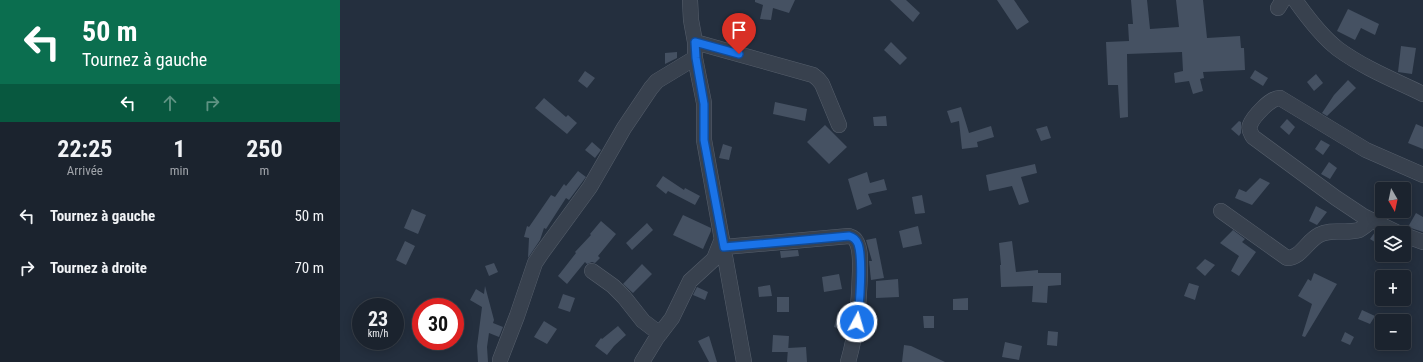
<!DOCTYPE html>
<html lang="fr">
<meta charset="utf-8">
<style>
body{margin:0;font-family:"Roboto Condensed",sans-serif;background:#282f3a;color:#f1f3f6;height:100vh;display:flex;flex-direction:column;font-size:15px;white-space:nowrap}
*{box-sizing:border-box;margin:0}
p{font-size:13px;color:#a0a4aa}
.icon{flex:none;width:22px;height:22px;fill:none;stroke:currentColor;stroke-width:2;stroke-linecap:round;stroke-linejoin:round}
.map{position:relative;flex:1;overflow:hidden}
.side{display:flex;flex-direction:column;background:#1b232e;width:340px}
.side>*{flex:none}
.top-card{background:#0b6e4f;color:#fff;overflow:hidden}
.needle{width:26px;rotate:171deg}
.tools{position:absolute;left:1035px;top:182px;display:grid;gap:8px}
.tools a{display:grid;place-items:center;width:36px;height:36px;border-radius:4px;background:#1b232e;box-shadow:0 2px 10px #0003,0 0 0 1px #39404a;font-size:20px}
.speed{position:absolute;left:12px;top:298px;display:flex;gap:8px;font-size:20px;font-weight:700;text-align:center}
.speed>*{display:grid;place-content:center;width:52px;height:52px;border-radius:50%;background:#1b232e;box-shadow:0 2px 10px #0003,0 0 0 1px #39404a;line-height:1}
.speed small{font-size:10px;font-weight:400}
.speed .limit{border:6px solid #d22;background:#fff;color:#111}
.pin{position:absolute;display:grid;place-items:center;width:34px;height:34px;color:#fff;margin:-41px -17px;border-radius:50% 50% 50% 0;rotate:-45deg;box-shadow:0 0 4px #0007}
.pin .icon{rotate:45deg}
.me{position:absolute;width:44px;margin:-22px;rotate:6deg;stroke-linejoin:round;filter:drop-shadow(0 0 3px #0008)}
.turn{display:flex;align-items:center;gap:14px;height:84px;padding:0 16px;font-size:18px}
.turn .icon{width:52px;height:52px;stroke-width:2.5}
.turn b{display:block;font-size:28px;line-height:34px}
.lanes{display:flex;align-items:center;height:38px;padding:0 16px;background:#0003;justify-content:center;gap:20px;direction:ltr}
.lanes .off{opacity:.35}
.eta{display:flex;justify-content:space-evenly;align-items:center;height:68px;text-align:center}
.eta b{font-size:24px;font-weight:700;line-height:28px}
ul{padding:0;list-style:none}
li{display:flex;align-items:center;gap:12px;height:52px;padding:0 16px}
li div{flex:1}
li b{display:block;font-size:15px}
li em{font-style:normal}
main{display:flex;flex:1;min-height:0}
.map>svg:first-child{display:block}
.building{fill:#455162}
.lines{fill:none;stroke-linecap:round;stroke-linejoin:round}
.minor-casing{stroke:#565f6c;stroke-width:16}
.minor{stroke:#38414e;stroke-width:15}
.route-casing{stroke:#114b97;stroke-width:10}
.route{stroke:#1a73e8;stroke-width:7}
</style>
<main>
<section class="side">
<div class="top-card">
<div class="turn"><svg class="icon" aria-label="left" viewBox="0 0 24 24"><path d="M17 20v-9H6M10 6l-5 5 5 5"/></svg><div><b>50 m</b>Tournez à gauche</div></div>
<div class="lanes"><svg class="icon" aria-label="left" viewBox="0 0 24 24"><path d="M17 20v-9H6M10 6l-5 5 5 5"/></svg><svg class="icon off" aria-label="ahead" viewBox="0 0 24 24"><path d="M12 20V5M6 11l6-6 6 6"/></svg><svg class="icon off" aria-label="right" viewBox="0 0 24 24"><path d="M7 20v-9h11M14 6l5 5-5 5"/></svg></div>
</div>
<div class="eta">
<div><b>22:25</b><p>Arrivée</p></div>
<div><b>1</b><p>min</p></div>
<div><b>250</b><p>m</p></div>
</div>
<ul>
<li><svg class="icon" aria-label="left" viewBox="0 0 24 24"><path d="M17 20v-9H6M10 6l-5 5 5 5"/></svg><div><b>Tournez à gauche</b></div><em>50 m</em></li>
<li><svg class="icon" aria-label="right" viewBox="0 0 24 24"><path d="M7 20v-9h11M14 6l5 5-5 5"/></svg><div><b>Tournez à droite</b></div><em>70 m</em></li>
</ul>
</section>
<div class="map">
<svg width="1083" height="362" viewBox="0 0 1083 362">
<rect width="100%" height="100%" fill="#242f3e"/>
<!-- building -->
<path class="building" d="M415,0H455L449,13L433,8L431,20L420,19L423,5L415,2Z
M550,0H566L580,13L573,22Z
M657,0H674L689,22L677,30Z
M791,0H807L810,29L839,27L836,0H863L867,38L900,36L901,48H904L905,70L863,72L864,78L860,79L863,91L853,94L849,81L835,83L834,73L843,71L842,52L787,54L788,117L780,118L778,85H768L766,42L789,41L788,24H793Z
M1008,9L1039,24L1035,35L1021,28L1015,40L997,31Z
M551,42L567,58L560,65L544,50Z
M1061,46L1076,48L1072,74L1058,72Z
M337,52V58L325,64V53Z
M915,70L928,78L923,86L910,78Z
M245,71L255,78L247,88L238,81Z
M976,74L983,83L974,91L967,82Z
M1008,80L1016,88L987,116L982,113L994,95Z
M204,98L226,117L228,115L237,123L227,134L195,108Z
M435,102L467,109L465,121L433,114Z
M621,107L629,133L651,126L654,137L637,142L638,147L622,149L619,121L611,123L607,111Z
M546,116L547,126H534L533,117Z
M947,119L955,127L949,135L940,127Z
M899,121L901,122V133L899,136L891,129Z
M1076,124L1083,127V149L1068,143Z
M485,125L507,147L489,164L467,142Z
M707,126L711,138L701,141L696,129Z
M981,140L990,145L983,155L975,149Z
M252,142L261,150L255,158L245,150Z
M383,144L392,147L389,160L379,158Z
M989,162L997,168L990,179L981,174Z
M695,164L697,173L681,177L689,202L679,205L672,186L649,191L646,175Z
M238,171L246,177L229,200L226,198L206,229L204,228L200,240L188,258L189,238L184,237L187,226L189,227L211,195L215,197L224,184L226,186Z
M527,172L530,183L544,179L547,190L528,194L532,204L517,210L508,179Z
M323,176L344,190L345,188L360,196L355,205L328,191L326,194L316,186Z
M920,178L930,183L912,205L895,198L899,189L906,192Z
M582,195L585,213L575,214L572,197Z
M976,206L987,212L977,225L969,221Z
M72,209L86,215L78,234L64,228Z
M1076,213L1083,217V232L1068,227Z
M343,215L371,228V231L363,249L333,235Z
M261,221L276,234L258,256L260,258L255,263L252,262L247,264L245,262L227,284L218,276L236,253L235,252L251,235L250,234Z
M307,223L313,230L292,250L286,243Z
M578,226L582,244L563,248L559,231Z
M893,230L905,239L902,242L916,252L899,276L891,271L899,256L880,243Z
M1035,232L1042,235V239L1038,244L1030,239Z
M536,238L544,278L531,280L529,261H532L526,240Z
M65,241L75,246L66,265L56,260Z
M672,241L676,272L698,270V273H721V285L708,286L707,303L692,302L693,286L661,287L660,265H661L659,243Z
M458,250L459,256L441,258L440,251Z
M865,259L875,265L865,276L856,268Z
M154,263L158,272L149,276L145,266Z
M302,264L312,274L293,293L283,284Z
M974,273L997,284L965,337L962,336L972,304L958,296L968,279L971,281Z
M499,274L502,289L484,292L482,277Z
M558,279L559,297L536,298V281Z
M849,283L859,286L855,300L844,296Z
M430,285L432,296L419,297L418,287Z
M145,286L154,320L153,323L163,327L159,337L149,333L147,347L148,362H138L137,346L142,307L130,300L136,289L144,294Z
M357,287L368,292L365,300L353,295Z
M223,294L235,298L230,312L218,308Z
M437,297H449V312H437Z
M628,298V310H613V299Z
M1022,310L1035,316L1030,324L1018,319Z
M498,312L508,315L506,331L494,327Z
M583,316H594V328H584Z
M204,321L217,329L207,344L194,337Z
M278,326L286,335L274,346L267,355L255,346L261,338L262,339Z
M708,331L718,332L717,346L707,345Z
M1005,332L1014,337L1010,345L1001,341Z
M433,335L449,336L448,352H432Z
M369,336L377,362H369L358,341Z
M665,342L682,346L679,360L662,357Z
M564,345L571,346L605,362H562Z
M466,347L467,362H447L448,348Z"/>
<g class="lines">
<defs>
<path id="minor" d="M350,0L351,20L355,42V58L364,103V140L404,362
M955,0C967,17 981,36 998,49C1024,68 1054,80 1083,94
M938,8L943,0
M355,42L473,75L478,79L482,84L499,125
M881,211L947,258C961,258 967,241 979,235C991,228 1006,234 1019,230C1023,228 1027,224 1032,221
M1058,233L1023,216L996,198L913,137C911,133 908,130 910,125C913,117 931,97 940,98L1026,150L1083,175
M1064,235L1083,242
M384,247L509,236C512,237 515,238 516,241C521,249 520,262 520,271C519,303 517,331 508,362
M252,271L273,286L284,297L303,321L320,334
M160,360L177,316L195,263L201,254L250,187L284,128L311,88L317,81L355,58
M302,362L316,339L332,318L350,281L374,259L382,239"/>
</defs>
<!-- minor casing -->
<use href="#minor" class="minor-casing"/>
<!-- minor -->
<use href="#minor" class="minor"/>
</g>
<g class="lines">
<defs>
<path id="route" d="M399,54L355,42L356,58L364,104V140L384,247L509,236C513,237 516,239 518,244C523,258 520,305 517,322"/>
</defs>
<!-- route casing -->
<use href="#route" class="route-casing"/>
<!-- route -->
<use href="#route" class="route"/>
</g>
</svg>
<div class="tools">
<a><svg class="needle" viewBox="-14 -14 28 28"><path d="M0-13l5 13h-10z" fill="#e53935"/><path d="M0 13l5-13h-10z" fill="#a0a4aa"/></svg></a>
<a><svg class="icon" aria-label="layers" viewBox="0 0 24 24"><path d="M12 4l9 5-9 5-9-5zM3 14l9 5 9-5"/></svg></a>
<a>+</a>
<a>−</a>
</div>
<div class="speed"><div>23<small>km/h</small></div><div class="limit">30</div></div>
<div class="pin" style="left:399px;top:54px;background:#d93025"><svg class="icon" aria-label="arrive" viewBox="0 0 24 24"><path d="M6 21V4h12l-3 4 3 4H6"/></svg></div>
<svg class="me" style="left:517px;top:322px" viewBox="-20 -20 40 40"><circle r="17" fill="#1a73e8" stroke="#fff" stroke-width="3"/><path d="M0-11L8 9 0 5-8 9z" fill="#fff"/></svg>
</div>
</main>
